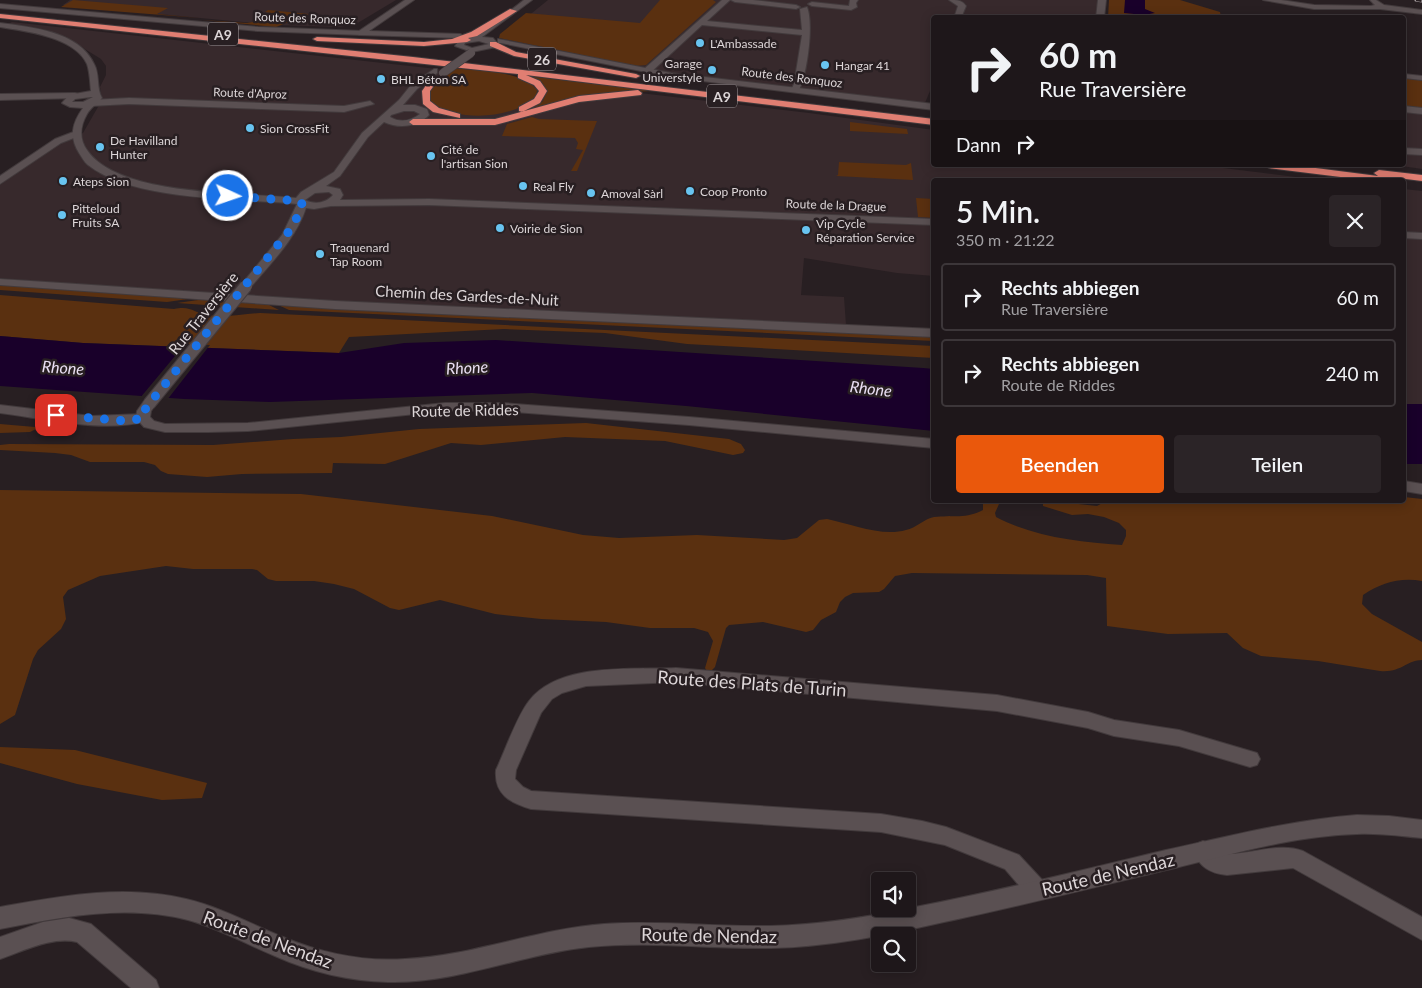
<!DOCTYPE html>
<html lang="de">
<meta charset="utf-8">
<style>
body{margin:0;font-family:Lato,sans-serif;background:#2b2427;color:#f1f3f6;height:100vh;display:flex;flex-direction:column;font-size:19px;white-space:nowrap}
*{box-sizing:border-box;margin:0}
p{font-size:16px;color:#a19fa2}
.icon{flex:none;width:28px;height:28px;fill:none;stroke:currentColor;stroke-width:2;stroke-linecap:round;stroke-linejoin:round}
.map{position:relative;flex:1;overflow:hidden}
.drawer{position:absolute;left:931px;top:178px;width:475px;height:325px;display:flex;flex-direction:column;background:#1e171a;border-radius:5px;box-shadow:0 2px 12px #0003,0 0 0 1px #3c3639}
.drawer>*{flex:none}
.top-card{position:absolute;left:931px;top:15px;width:475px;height:152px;border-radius:5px;box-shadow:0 2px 12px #0003,0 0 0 1px #3c3639;background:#1e171a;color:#f1f3f6;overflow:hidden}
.tools{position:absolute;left:871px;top:872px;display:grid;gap:10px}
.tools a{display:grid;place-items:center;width:45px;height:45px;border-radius:5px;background:#1e171a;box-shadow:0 2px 12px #0003,0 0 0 1px #3c3639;font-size:25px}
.pin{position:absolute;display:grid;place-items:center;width:42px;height:42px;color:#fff;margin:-21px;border-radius:10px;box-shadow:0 2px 8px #0006}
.me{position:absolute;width:55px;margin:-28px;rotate:93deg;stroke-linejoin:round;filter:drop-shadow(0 0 4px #0008)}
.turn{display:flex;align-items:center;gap:18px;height:105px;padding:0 25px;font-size:22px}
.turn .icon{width:65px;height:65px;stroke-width:2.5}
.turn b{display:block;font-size:35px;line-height:42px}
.then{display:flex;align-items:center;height:48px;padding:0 25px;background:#0003;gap:10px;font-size:19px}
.round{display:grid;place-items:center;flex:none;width:52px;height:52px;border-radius:5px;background:#2b2427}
.summary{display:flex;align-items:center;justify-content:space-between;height:85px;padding:0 25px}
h1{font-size:30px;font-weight:600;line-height:38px}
.cta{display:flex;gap:10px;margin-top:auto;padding:10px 25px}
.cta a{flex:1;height:58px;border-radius:5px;background:#ea580c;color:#fff;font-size:20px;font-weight:600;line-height:58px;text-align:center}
.cta a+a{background:#2b2427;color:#f1f3f6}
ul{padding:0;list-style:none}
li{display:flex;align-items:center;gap:15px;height:68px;margin:0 10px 8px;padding:0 15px;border:2px solid #3c3639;border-radius:5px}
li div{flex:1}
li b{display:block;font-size:19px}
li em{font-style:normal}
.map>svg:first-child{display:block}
.built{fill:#37292c}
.green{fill:#5a3010}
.water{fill:#19002a}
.pier{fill:#281f22}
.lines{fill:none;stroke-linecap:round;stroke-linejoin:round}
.street-casing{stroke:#423a3c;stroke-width:2}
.secondary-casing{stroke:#423a3c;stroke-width:2}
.highway-casing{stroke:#423a3c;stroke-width:2}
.street{fill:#5a5052;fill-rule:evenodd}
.secondary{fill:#5a5052;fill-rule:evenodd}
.highway{fill:#e07e72;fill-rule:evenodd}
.rail-casing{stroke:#b1a9ab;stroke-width:3}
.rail{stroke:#281f22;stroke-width:2;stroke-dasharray:5.5;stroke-linecap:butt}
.secondary-bridge-far1-casing{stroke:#423a3c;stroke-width:9;stroke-linecap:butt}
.secondary-bridge-casing{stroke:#423a3c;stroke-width:14;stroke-linecap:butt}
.secondary-bridge-far1{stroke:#5a5052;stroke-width:8}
.secondary-bridge{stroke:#5a5052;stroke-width:12}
.route{stroke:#1a73e8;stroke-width:9;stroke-dasharray:0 16.2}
.poi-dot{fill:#68c4f0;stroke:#281f22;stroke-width:2}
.labels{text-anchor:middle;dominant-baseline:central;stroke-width:5;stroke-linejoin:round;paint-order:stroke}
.far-street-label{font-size:12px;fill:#ddd6d8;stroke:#281f22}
.far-poi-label{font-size:12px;fill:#ddd6d8;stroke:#281f22;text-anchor:start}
.shield{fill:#281f22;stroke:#a79fa1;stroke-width:1}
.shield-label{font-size:14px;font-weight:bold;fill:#ddd6d8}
.street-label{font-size:15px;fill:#ddd6d8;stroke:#281f22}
.water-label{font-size:16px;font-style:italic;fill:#eadff3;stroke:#281f22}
.near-street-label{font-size:18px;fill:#ddd6d8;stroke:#281f22}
</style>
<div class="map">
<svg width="1422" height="988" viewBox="0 0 1422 988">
<rect width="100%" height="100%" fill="#281f22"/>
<!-- built -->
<path class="built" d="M70,0H396L356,24L340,27L275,25L63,5Z
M548,0H1102L1100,17L934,18V81L925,103L689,76L504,40L506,34Z
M12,22L446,70L809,113L934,130V165H1199L1320,180H934V276L897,273L804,258L801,295L844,297L846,325L239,297L0,278V185L58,142L83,133L102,100L100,87L106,75V66L101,59L75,43L8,24Z
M1404,76L1422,78V169L1395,165H1404Z
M1404,189L1422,191V404H1404Z"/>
<!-- green -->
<path class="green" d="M73,0L168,8L157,14L200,18L61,7Z
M660,0H713L716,2L646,65L635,66L499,38L500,34L526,13L640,23Z
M1109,0H1180L1220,12L1221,17L1108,18Z
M268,10L309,14L276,27L202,20L247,23L272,19L270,16L264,15L255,19L271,13L265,12Z
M454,68C477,71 522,70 537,90L536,98C507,120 461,121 430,104L429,92L433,86Z
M528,76L653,91L632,92L534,110L532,109L543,101L547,91L542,83Z
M1404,78L1422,80V108L1404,107Z
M532,117L539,119L597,121L577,171H571L583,150L576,149L578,143L575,138L502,136L507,124Z
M850,122L907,129L908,134L850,131Z
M839,162L906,165L911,163L913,180L836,176L838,175Z
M916,198L934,199V218L918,217Z
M0,284L195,298L167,302L0,290Z
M0,295L174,309C191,305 194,313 208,315C226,318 242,314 260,313L934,346V358L687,344L605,333L504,329L349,337L339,353L83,343L0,336Z
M205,299L267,304L279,310L177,303Z
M274,303L934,335V341L289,310Z
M586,423L729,439L741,444L745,450L743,453L733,455L665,441L565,437L481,445L451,443L385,464L333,463L332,473L242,474L207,477L168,474L161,471L155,465L144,462H90L71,455L55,453L0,450V445L9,444L213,445L293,439L341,437L419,429Z
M0,424L35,427L36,429L30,432L0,433Z
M0,490L301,494L492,516L583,535L619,538L697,535L784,540L797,538L819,520L827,519C851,524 882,537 906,530C916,528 924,519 934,517C952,515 967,519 983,510V502L985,500H992L999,504L995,513L996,517C1034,537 1079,542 1122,545L1126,536V530L1119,523L1104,517L1088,514L1072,515L1043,506V502L1050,501L1097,506L1108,500H1404V497L1422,499V581C1400,577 1381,583 1363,595L1362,604L1372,614L1422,642V660C1407,660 1401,673 1380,671L1318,661L1261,656L1243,648L1227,633L1168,634L1107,626L1106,578L1087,575L912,573L895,576L884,589L879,592L853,593L845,597L840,602L836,612L821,620L813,630L806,632L763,622L729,625L726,628L715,667L711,671H707L705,668L713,641L708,632L694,628H650L606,622L541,619L495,614L440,600L399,610L390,608L354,589L334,584L314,581H276L268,579L257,570L252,569H193L166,566L100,576L68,590L63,597L66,619L61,629L38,650L33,659L15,715L0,724Z
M0,747L75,750L207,783L202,798L162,800L77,784L0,763Z"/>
<!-- water -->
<path class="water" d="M1125,0H1145V9L1155,13L1144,15L1124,13Z
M0,336L83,343L339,353L404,343L496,340L923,368L934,369V431L686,406L532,393L270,402L184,399L0,386Z
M1404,404H1422V464H1404Z"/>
<!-- pier -->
<path class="pier" d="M185,344L210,345L167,400L140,398Z"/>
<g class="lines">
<defs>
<path id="street" d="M722,0H730L707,21L802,30L800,9L807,7C814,24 807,76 798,92L791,90L794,84L802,35L702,25L650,73H644V69Z
M731,0H753L796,5L800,7L796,9L735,2Z
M850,0H858L856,3L857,7L851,10L812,6L808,4L812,2L849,6Z
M949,0C957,0 962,0 966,6L961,18H954L958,6Z
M1098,0H1106L1104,18H1096Z
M1263,0H1281L1314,5L1371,6L1375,5L1370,0H1376L1384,5L1422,10V14L1380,9H1314Z
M0,4L258,27L362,31L366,33L362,35L258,31L0,8Z
M1404,74L1422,76V80L1404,78Z
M75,93L78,94V98L0,100V94Z
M129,98L344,106L370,101L374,104L344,112L129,104L91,106L87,103L91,100Z
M1404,106L1422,108V114L1404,112Z
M76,131L79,132V136L61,143L0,184V176L55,139Z
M0,279L335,301L934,329V337L335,309L0,285Z
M0,405L91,416L143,414L150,418L148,421C101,433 47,419 0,413Z
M676,668L997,695L1088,712L1114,720L1179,730L1257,753L1260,759L1257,765L1250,767L1179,746L1114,736L1088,728L997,711L676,682L586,686L562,693L552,699L541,713L516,770L515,779L523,787L531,791L881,814L922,821L946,827L1019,855L1045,883L1048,890L1045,897L1037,900L1029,897L1005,869L945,845L881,832L531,809C510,803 494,794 496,770C505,751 517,716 529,701C559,662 631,670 676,668Z
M1203,841L1210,844L1218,854C1246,857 1277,841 1303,851L1422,917V940L1293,868L1227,875C1209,873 1200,867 1193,851L1196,844Z
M69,918L91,924L156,980L159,988H131L77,942C52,936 24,951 0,959V937L43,922Z"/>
<path id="secondary" d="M405,0H414L369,31L460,34L464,36L460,38L359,35V31Z
M524,0H532L482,37L493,38L497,43L496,47L472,52L455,46L460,39C484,34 504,15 524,0ZM479,41L489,44L472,48L464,45L465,43Z
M0,23C31,27 79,31 94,64C100,74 96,88 102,98C97,104 91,107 87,114C80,126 79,139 87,150C119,197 243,192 296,198L301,192L334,172L362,133L399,100L411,85L434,69H437V73L417,89L403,105H415L427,109L429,115C418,127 399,129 384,122L368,137L340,176L326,186L340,189L343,195L340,200L429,199L934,219V225L429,205L331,206L314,209L306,208C296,239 270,264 250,288L246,289L240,286L282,235L297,204C239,198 135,202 88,165C84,162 82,157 79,153C69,137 72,123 83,108L70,107L62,103L69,95L91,91C90,83 90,73 87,64C75,37 26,31 0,27ZM91,97H93L83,102H72L75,99ZM404,111H414L420,114C411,121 400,123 390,117L391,115ZM329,192L333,195C326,203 315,205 305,200L315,193Z
M498,39L671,73L934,104V110L671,77L501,43H498Z
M1404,148L1422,149V155L1404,154Z
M1404,232L1422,233V239L1404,238Z
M149,400L156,404L151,411L150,417L154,421L165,424L248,423L445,403H502L689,417L934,439V448L689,425L502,411H445L248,431L209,432H165L144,427L136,418L137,411L144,401Z
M1404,481L1422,484V494L1404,491Z
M1357,815L1389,816L1422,820V838C1400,836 1379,833 1357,834C1293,836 1232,854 1171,869C1095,887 1020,906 944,922C887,935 829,947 771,948C710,949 650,941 589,947C521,954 457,984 388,982C349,981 311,972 275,956C246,944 218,928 188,920C125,904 62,917 0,929V907C62,896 124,884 186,899C220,907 251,924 283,937C321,953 364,962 405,959C473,956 536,929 604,924C659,920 715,927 770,926C819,925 868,917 915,907C999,891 1083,870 1166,850C1230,836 1292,820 1357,815Z"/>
<path id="highway" d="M510,9L517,11L477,36L468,38L471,40L467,42L424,46L317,41L313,39L317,37L424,42L452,39L471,32Z
M0,14L413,57L934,119V125L526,75L540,81L547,91L540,103L522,112L519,111V107L534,99L539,91L534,85L518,78V74L0,18Z
M490,42H496L516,52L636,74L640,76L636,78L514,56L490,46Z
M431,78L438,80L430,91V101L439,108L460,114V118L433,112L423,104L422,91Z
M638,90L642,93L641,95L579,102L495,125H413L409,122L413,119H495L579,96Z
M1264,165H1292L1378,176L1374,173L1379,170L1422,175V181L1390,177L1394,180H1365L1269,168Z"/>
</defs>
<!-- street casing -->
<use href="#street" class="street-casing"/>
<!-- secondary casing -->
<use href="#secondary" class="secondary-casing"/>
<!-- highway casing -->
<use href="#highway" class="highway-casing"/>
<!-- street -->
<use href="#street" class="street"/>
<!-- secondary -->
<use href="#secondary" class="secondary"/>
<!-- highway -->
<use href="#highway" class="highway"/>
<defs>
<path id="rail" d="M1416,0L1422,1"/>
</defs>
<!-- rail casing -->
<use href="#rail" class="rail-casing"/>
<!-- rail -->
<use href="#rail" class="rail"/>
<defs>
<path id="secondary-bridge-far1" d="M443,73L471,53"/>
<path id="secondary-bridge" d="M149,404L246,286"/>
</defs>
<!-- secondary-bridge-far1 casing -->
<use href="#secondary-bridge-far1" class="secondary-bridge-far1-casing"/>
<!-- secondary-bridge casing -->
<use href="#secondary-bridge" class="secondary-bridge-casing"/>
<!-- secondary-bridge-far1 -->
<use href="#secondary-bridge-far1" class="secondary-bridge-far1"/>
<!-- secondary-bridge -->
<use href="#secondary-bridge" class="secondary-bridge"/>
</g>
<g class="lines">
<!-- route -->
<path class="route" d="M56,415L127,421L143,418L144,411L149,404L290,230L300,212L302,204L300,201L228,196"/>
</g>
<!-- markers -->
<g class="poi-dot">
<circle cx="700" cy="43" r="5"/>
<circle cx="825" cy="65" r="5"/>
<circle cx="712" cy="70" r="5"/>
<circle cx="381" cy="79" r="5"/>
<circle cx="250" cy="128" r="5"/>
<circle cx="100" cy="147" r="5"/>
<circle cx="431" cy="156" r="5"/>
<circle cx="63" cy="181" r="5"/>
<circle cx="523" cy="186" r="5"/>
<circle cx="690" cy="191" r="5"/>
<circle cx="591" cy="193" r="5"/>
<circle cx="62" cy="215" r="5"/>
<circle cx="500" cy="228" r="5"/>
<circle cx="806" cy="230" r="5"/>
<circle cx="320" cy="254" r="5"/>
</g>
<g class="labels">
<!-- far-street labels -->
<g class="far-street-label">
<text transform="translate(305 18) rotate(2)">Route des Ronquoz</text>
<text transform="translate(792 77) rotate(7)">Route des Ronquoz</text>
<text transform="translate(250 93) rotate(2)">Route d'Aproz</text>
<text transform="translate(836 205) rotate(2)">Route de la Drague</text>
</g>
<!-- far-poi labels -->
<g class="far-poi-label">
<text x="710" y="43">L'Ambassade</text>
<text x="702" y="63" text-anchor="end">Garage<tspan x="702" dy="14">Universtyle</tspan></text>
<text x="835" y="65">Hangar 41</text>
<text x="391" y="79">BHL Béton SA</text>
<text x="260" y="128">Sion CrossFit</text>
<text x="110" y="140">De Havilland<tspan x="110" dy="14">Hunter</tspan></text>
<text x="441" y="149">Cité de<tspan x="441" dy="14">l'artisan Sion</tspan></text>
<text x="73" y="181">Ateps Sion</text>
<text x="533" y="186">Real Fly</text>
<text x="700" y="191">Coop Pronto</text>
<text x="601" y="193">Amoval Sàrl</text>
<text x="72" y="208">Pitteloud<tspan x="72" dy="14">Fruits SA</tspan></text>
<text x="816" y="223">Vip Cycle<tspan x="816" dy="14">Réparation Service</tspan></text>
<text x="510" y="228">Voirie de Sion</text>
<text x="330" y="247">Traquenard<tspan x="330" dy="14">Tap Room</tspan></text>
</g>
<!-- shield labels -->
<g class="shield">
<rect x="208" y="22.5" width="30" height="23" rx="4"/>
<rect x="528" y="47.5" width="28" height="23" rx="4"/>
<rect x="707" y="84.5" width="30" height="23" rx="4"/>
</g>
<g class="shield-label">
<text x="223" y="34">A9</text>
<text x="542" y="59">26</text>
<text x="722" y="96">A9</text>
</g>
<!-- street labels -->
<g class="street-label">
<text transform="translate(467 295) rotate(3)">Chemin des Gardes-de-Nuit</text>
<text transform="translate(203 313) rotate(-51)">Rue Traversière</text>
<text transform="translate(465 410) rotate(-1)">Route de Riddes</text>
</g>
<!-- water labels -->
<g class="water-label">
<text transform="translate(63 367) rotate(4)">Rhone</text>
<text transform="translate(467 367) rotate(-3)">Rhone</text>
<text transform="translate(871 388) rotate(7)">Rhone</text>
</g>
<!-- near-street labels -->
<g class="near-street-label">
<text transform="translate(752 683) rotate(4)">Route des Plats de Turin</text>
<text transform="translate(1108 874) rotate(-13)">Route de Nendaz</text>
<text transform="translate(709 935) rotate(1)">Route de Nendaz</text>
<text transform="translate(268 939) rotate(20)">Route de Nendaz</text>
</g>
</g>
</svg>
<div class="tools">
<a><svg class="icon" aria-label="sound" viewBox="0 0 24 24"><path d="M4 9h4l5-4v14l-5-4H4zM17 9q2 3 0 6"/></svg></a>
<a><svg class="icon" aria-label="search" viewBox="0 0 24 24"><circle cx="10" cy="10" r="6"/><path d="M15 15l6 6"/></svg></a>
</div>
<div class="pin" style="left:56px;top:415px;background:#d93025"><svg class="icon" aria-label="arrive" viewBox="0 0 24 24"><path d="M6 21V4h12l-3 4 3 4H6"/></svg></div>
<svg class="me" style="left:228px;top:196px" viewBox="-20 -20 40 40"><circle r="17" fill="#1a73e8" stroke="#fff" stroke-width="3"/><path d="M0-11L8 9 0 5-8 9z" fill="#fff"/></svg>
<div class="top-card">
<div class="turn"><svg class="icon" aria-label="right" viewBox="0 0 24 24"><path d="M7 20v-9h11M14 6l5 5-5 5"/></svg><div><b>60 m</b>Rue Traversière</div></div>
<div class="then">Dann<svg class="icon" aria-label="right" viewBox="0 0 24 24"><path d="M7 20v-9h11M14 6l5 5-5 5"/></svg></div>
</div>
<section class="drawer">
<div class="summary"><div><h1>5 Min.</h1><p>350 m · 21:22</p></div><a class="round"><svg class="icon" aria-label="close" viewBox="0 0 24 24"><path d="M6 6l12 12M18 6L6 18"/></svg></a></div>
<ul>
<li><svg class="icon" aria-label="right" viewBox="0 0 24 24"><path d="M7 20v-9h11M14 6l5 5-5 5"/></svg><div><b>Rechts abbiegen</b><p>Rue Traversière</p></div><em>60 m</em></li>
<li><svg class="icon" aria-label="right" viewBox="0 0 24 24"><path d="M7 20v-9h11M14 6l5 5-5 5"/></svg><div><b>Rechts abbiegen</b><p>Route de Riddes</p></div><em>240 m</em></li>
</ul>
<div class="cta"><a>Beenden</a><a>Teilen</a></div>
</section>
</div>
